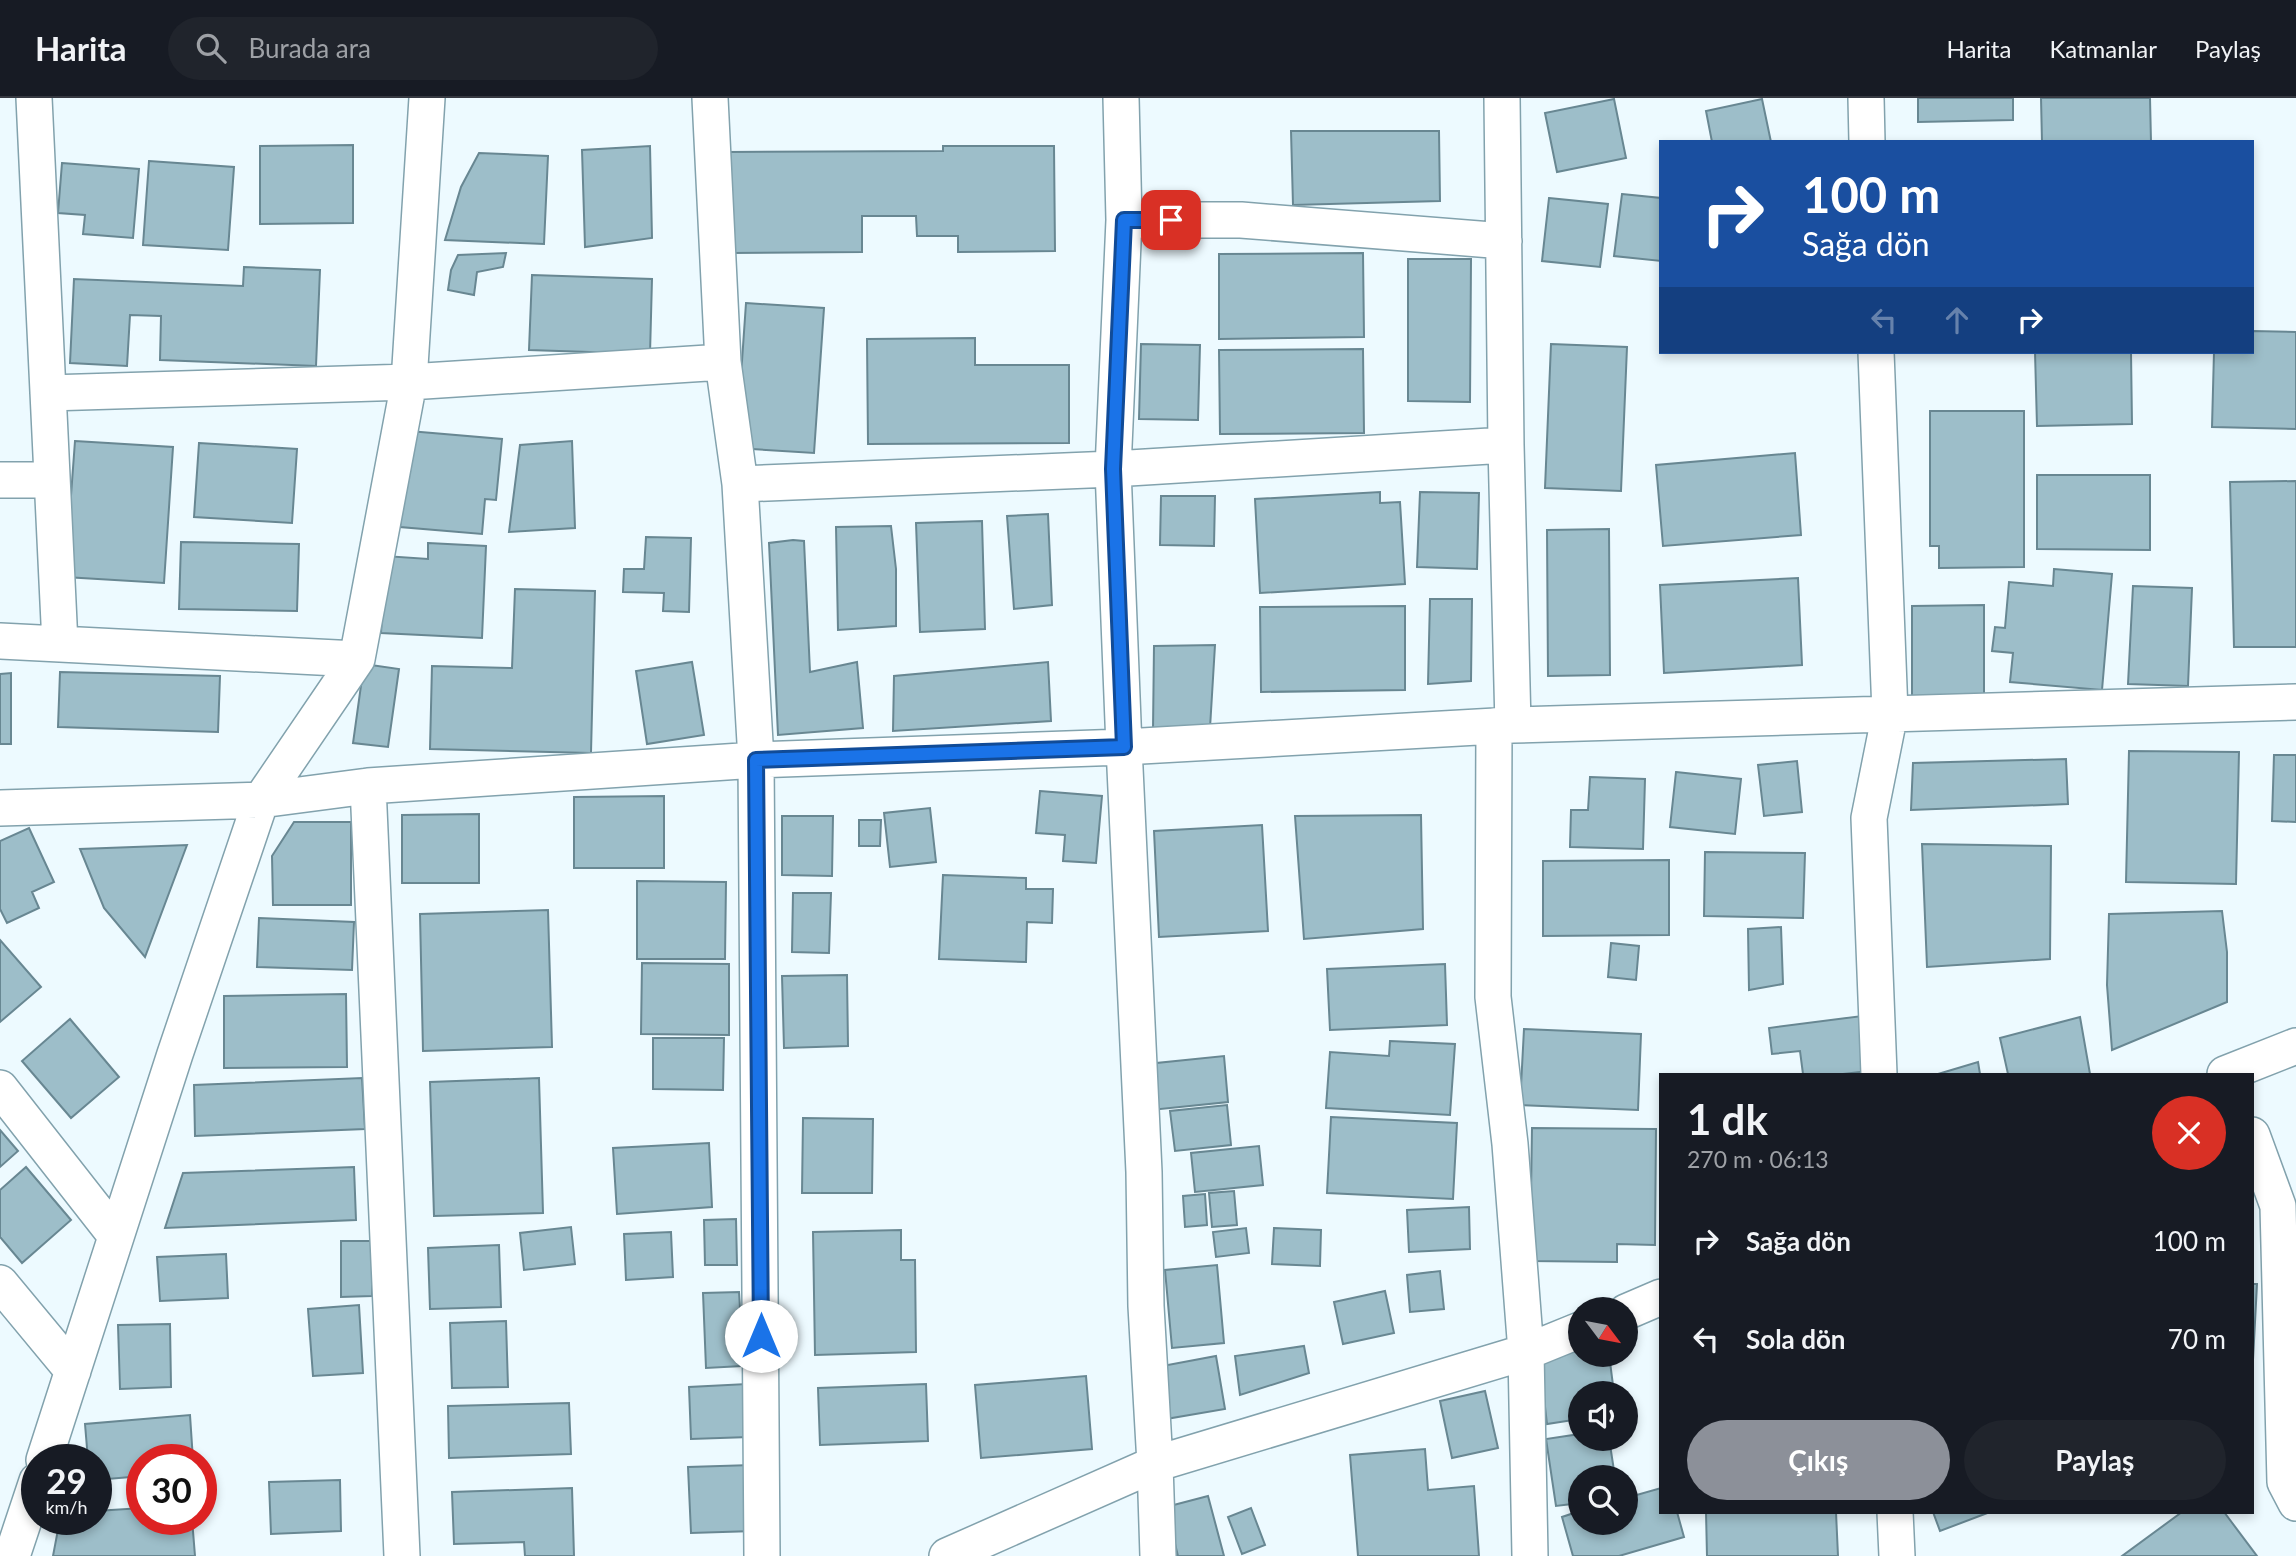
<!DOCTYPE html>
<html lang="tr">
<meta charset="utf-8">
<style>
body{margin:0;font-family:Lato,sans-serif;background:#20242c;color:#f1f3f6;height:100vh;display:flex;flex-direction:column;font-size:26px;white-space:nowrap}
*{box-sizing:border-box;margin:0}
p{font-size:23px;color:#9ea1a6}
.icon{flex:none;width:38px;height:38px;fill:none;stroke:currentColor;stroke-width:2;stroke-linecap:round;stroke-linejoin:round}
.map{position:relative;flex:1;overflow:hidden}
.details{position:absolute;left:1659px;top:975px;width:595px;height:441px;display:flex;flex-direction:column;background:#171b24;border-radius:0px;box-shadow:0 4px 10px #0003}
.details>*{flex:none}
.guide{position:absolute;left:1659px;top:42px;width:595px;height:214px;border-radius:0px;box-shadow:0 4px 10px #0003;background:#1a4fa0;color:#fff;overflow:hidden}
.needle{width:46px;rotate:122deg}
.tools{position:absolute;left:1568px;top:1199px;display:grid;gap:14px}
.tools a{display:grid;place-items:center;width:70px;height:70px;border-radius:50%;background:#171b24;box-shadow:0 4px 10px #0003;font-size:35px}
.speed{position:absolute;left:21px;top:1346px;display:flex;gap:14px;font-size:35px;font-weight:700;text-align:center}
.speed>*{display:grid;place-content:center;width:91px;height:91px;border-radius:50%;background:#171b24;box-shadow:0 4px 10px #0003;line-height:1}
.speed small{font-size:18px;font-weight:400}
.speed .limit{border:10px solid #d22;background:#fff;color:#111}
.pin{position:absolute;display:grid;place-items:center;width:60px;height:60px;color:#fff;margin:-30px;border-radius:14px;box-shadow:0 4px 10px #0006}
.me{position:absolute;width:77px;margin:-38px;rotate:0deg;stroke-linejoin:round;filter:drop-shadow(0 0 5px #0008)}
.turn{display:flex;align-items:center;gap:24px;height:147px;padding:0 28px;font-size:32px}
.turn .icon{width:91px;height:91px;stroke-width:2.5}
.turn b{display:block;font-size:49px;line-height:60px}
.lanes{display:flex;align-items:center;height:66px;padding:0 28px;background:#0003;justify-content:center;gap:35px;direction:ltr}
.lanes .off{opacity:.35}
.round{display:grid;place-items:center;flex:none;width:74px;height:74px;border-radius:37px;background:#20242c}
.summary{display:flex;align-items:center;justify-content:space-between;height:119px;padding:0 28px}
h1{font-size:42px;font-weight:700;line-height:52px}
.cta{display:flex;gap:14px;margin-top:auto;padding:14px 28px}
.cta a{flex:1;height:80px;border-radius:42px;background:#8c9099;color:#fff;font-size:28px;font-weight:700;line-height:80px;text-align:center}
.cta a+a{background:#20242c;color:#f1f3f6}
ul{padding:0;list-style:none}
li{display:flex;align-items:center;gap:21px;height:98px;padding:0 28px}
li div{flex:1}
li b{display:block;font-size:26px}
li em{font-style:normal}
header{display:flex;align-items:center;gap:42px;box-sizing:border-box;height:98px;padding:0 35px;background:#171b24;border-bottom:2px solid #363941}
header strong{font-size:33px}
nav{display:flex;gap:38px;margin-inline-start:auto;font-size:24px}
.search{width:490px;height:63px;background:#20242c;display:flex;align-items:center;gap:18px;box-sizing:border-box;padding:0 24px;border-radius:38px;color:#9ea1a6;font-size:26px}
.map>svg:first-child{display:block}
.building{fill:#9dbec9;stroke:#688792;stroke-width:2}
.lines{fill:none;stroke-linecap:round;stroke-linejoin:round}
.street-casing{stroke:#82a2ad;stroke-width:38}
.street{stroke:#fff;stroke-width:35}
.route-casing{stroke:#114b97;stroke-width:18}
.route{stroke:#1a73e8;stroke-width:12}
</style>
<header>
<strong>Harita</strong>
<div class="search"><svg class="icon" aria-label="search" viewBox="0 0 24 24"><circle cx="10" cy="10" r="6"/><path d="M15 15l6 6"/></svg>Burada ara</div>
<nav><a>Harita</a><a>Katmanlar</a><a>Paylaş</a></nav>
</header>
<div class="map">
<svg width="2296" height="1458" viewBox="0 0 2296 1458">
<rect width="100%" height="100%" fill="#edfaff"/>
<!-- building -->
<path class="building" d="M1918,0H2013V22L1918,24Z
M2041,0H2150L2151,44H2042Z
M1614,1L1626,60L1557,74L1545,15Z
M1762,1L1771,44H1712L1706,13Z
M1291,33H1439L1440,103L1293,107Z
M353,47V125L260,126V48Z
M650,48L652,140L585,149L582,52Z
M943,48H1054L1055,153L958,154V138H917L916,118H862V154L731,155L727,54L943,53Z
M479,55L548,58L544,146L445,142L461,89Z
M149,63L234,69L228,152L143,147Z
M62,65L139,71L133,140L83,136L85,117L58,115Z
M1622,96L1661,100V163L1614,158Z
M1549,100L1608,106L1600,169L1542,163Z
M506,155L503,169L477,174L474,197L448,192L451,172L458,157Z
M1363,155L1364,239L1219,241V156Z
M1408,161H1471L1470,304L1408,303Z
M244,169L320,172L316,268L160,262L161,218L130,217L127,268L70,265L74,181L243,188Z
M532,177L652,181L650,256L529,252Z
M746,205L824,210L814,355L736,350Z
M2252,233L2296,234V331L2212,329L2214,254H2252Z
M975,240V267H1069V345L868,346L867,241Z
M1141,246L1200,247L1198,322L1139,321Z
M1551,246L1627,249L1621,393L1545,390Z
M1363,251L1364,335L1220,336L1219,252Z
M2035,254H2131L2132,326L2037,328Z
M1930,313H2024V469L1939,470V448H1930Z
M409,333L502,341L496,402L485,401L482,436L400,429Z
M75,343L173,349L164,485L65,479Z
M572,343L575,430L509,434L520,347Z
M199,345L297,351L292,425L194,419Z
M1795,355L1801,437L1663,448L1656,367Z
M2037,377H2150V452L2037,451Z
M2296,383V549H2234L2230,384Z
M1380,394V405L1400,404L1405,486L1260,495L1255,401Z
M1420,394L1479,395L1477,471L1417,469Z
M1161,398H1215L1214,448L1160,447Z
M1048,416L1052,507L1014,511L1007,418Z
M982,423L985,531L920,534L916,425Z
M891,428L896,471V528L838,532L836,429Z
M1609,431L1610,577L1548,578L1547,432Z
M646,439L691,440L689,514L663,513L664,495L623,494L624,471H644Z
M793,442L804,443L810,574L857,564L863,630L778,637L769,445Z
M181,444L299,446L297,513L179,511Z
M428,445L486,448L482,540L381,535L385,458L428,461Z
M2054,471L2112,476L2102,592L2010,584L2013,555L1992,553L1995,529L2005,530L2009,484L2053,488Z
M1798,480L1802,567L1664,575L1660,487Z
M2133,488L2192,490L2188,588L2128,586Z
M515,491L595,493L591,655L430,651L432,568L512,570Z
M1430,501H1472L1471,583L1428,586Z
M1984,507V601L1912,602V508Z
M1405,508V592L1261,594L1260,509Z
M1215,547L1210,630L1153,632L1154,548Z
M692,564L704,637L647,646L636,573Z
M1048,564L1051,623L893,633L894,578Z
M364,566L399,571L388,649L353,645Z
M60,574L220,578L218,634L58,629Z
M11,575V646H0V576Z
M2129,653L2239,654L2236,786L2126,784Z
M2274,657H2296V724L2272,723Z
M2066,661L2068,706L1911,712L1913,665Z
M1797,663L1802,714L1764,718L1758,667Z
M1676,674L1741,681L1735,736L1670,729Z
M1590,679L1645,681L1643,751L1570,749L1571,712H1588Z
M1040,693L1102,698L1096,765L1063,763L1065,737L1036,735Z
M664,698V770H574V699Z
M930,710L936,764L890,769L884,715Z
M479,716V785H402V717Z
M1421,717L1423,831L1304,841L1295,718Z
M782,718H833L832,778L782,777Z
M859,722H881L880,748H859Z
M294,724H351V807H273L272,758Z
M1262,727L1268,833L1159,839L1154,733Z
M29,730L54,784L32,794L39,810L7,825L0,811V743Z
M1922,746L2051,748L2050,861L1927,869Z
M187,747L145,859L104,810L80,751Z
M1705,754L1805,755L1803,820L1704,818Z
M1669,762V837L1543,838V763Z
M943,777L1026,780V791H1053L1052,825L1027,824L1026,864L939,861Z
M637,783L726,784L725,861H637Z
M793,795H831L829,855L792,854Z
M548,812L552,949L423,953L420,816Z
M2222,813L2227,854V904L2112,952L2107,887L2109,816Z
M259,820L354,824L352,872L257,869Z
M1781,829L1783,886L1749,892L1748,831Z
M0,842L41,889L0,924Z
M1611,845L1639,848L1636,882L1608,879Z
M642,865L729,866V937L641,936Z
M1445,866L1447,927L1330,932L1327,871Z
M847,877L848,948L784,950L782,878Z
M346,896L347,969L224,970V898Z
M1862,918L1869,973L1843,976H1803L1800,953L1772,956L1769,930Z
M2080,919L2090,976H2008L2000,940Z
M70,921L119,979L71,1020L22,963Z
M1524,931L1641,936L1638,1012L1520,1007Z
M653,940H724L723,992L653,991Z
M1390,943L1455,946L1450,1017L1326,1010L1330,954L1389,958Z
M1224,958L1228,1004L1151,1012L1147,966Z
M1978,964L1980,976H1938Z
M362,980L365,1031L195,1038L194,987Z
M539,980L543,1115L434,1118L430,984Z
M1227,1007L1231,1047L1175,1053L1170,1013Z
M1331,1019L1457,1025L1453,1101L1327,1095Z
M803,1020L873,1021L872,1095H802Z
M1532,1030L1656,1031L1655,1147L1617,1146V1164L1530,1163Z
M0,1032L18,1053L0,1069Z
M709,1045L712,1109L617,1116L613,1050Z
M1259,1048L1263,1087L1195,1094L1191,1055Z
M26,1069L71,1122L22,1165L0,1139V1092Z
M354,1069L356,1122L165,1130L183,1075Z
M1234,1093L1237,1127L1212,1129L1209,1095Z
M1205,1096L1207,1127L1185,1129L1183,1098Z
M1469,1109L1470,1151L1409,1154L1407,1112Z
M736,1121L737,1167H705L704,1122Z
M571,1129L575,1166L524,1172L520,1135Z
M1246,1130L1249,1155L1216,1159L1213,1134Z
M1274,1130L1321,1132L1320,1168L1272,1166Z
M901,1132V1162H915L916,1254L815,1257L813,1134Z
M671,1134L673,1179L626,1182L624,1136Z
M341,1143H372V1198L341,1199Z
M499,1147L501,1209L430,1211L428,1150Z
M226,1156L228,1200L160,1203L157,1159Z
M1217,1167L1224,1245L1172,1250L1165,1172Z
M1440,1173L1444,1211L1410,1214L1407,1177Z
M2252,1186H2257L2252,1281Z
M1385,1193L1394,1235L1343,1246L1334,1204Z
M739,1194L740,1210H750V1237L741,1238L742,1268L706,1270L703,1195Z
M359,1207L363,1275L313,1278L308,1211Z
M506,1223L508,1289L452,1290L450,1225Z
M170,1226L171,1289L120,1291L118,1227Z
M1304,1248L1309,1275L1240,1297L1235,1258Z
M1580,1252V1256H1609L1614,1295H1580V1321L1547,1326L1539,1257Z
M1216,1258L1225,1311L1166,1321L1157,1269Z
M1086,1278L1092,1351L981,1360L975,1287Z
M747,1286L749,1339L691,1341L689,1289Z
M926,1286L928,1343L820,1347L818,1290Z
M1485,1293L1498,1350L1452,1360L1440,1303Z
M569,1305L571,1356L449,1360L448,1308Z
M190,1317L193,1362H142V1378L96,1382V1362H88L85,1326Z
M1580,1336V1340H1609L1615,1379H1580V1405L1556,1408L1546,1341Z
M1425,1351L1428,1392L1474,1388L1479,1458H1358L1350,1357Z
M752,1367L754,1433L691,1435L688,1369Z
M340,1382L341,1433L271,1436L269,1384Z
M572,1390L574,1458H525L524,1444L454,1446L452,1394Z
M1661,1390V1414H1677L1684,1439L1619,1458H1573L1562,1419L1580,1413V1424H1626V1400Z
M1208,1398L1224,1458H1178L1166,1409Z
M142,1410V1421H192L195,1458H53L60,1421H96V1413Z
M1251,1410L1265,1447L1242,1456L1228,1419Z
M1706,1414H1836L1838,1458H1707Z
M1933,1414H1990L1940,1433Z
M2182,1414H2224L2257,1458H2122Z"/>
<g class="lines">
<defs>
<path id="street" d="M34,0L60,546
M710,0L723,264L740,386L756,662L762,1458
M1121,0L1124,122L1113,371L1124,649L1144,1074L1146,1208L1155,1366L1158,1458
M1502,0L1506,347L1513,627
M1866,0L1867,44
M1124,122H1241L1504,143
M1876,254L1890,615L1869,720L1879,976
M48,295L409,284L723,264
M0,382H52
M740,386L1113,371L1506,347
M0,543L357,561
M1494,628L1493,899L1510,1046L1526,1254L1530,1458
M368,688L402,1458
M0,710L261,702L368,688L756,662L1124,649L1513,627L2296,604
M2225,976L2296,948
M0,990L116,1138
M2252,1037L2278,1108L2285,1384L2296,1405
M0,1185L73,1273
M1626,1214L1661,1199
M44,1362L175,956L261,702L357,561L409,284L427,0
M1895,1414L1897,1458
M12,1458L37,1383
M947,1458L1155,1366L1526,1254L1580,1232"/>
</defs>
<!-- street casing -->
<use href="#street" class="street-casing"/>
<!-- street -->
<use href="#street" class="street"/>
</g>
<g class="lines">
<defs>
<path id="route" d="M761,1238L756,662L1124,649L1113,371L1124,122H1171"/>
</defs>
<!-- route casing -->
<use href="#route" class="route-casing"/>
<!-- route -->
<use href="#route" class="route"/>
</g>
</svg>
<div class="tools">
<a><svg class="needle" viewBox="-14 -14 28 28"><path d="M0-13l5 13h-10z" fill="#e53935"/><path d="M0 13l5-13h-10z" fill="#9ea1a6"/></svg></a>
<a><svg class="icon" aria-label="sound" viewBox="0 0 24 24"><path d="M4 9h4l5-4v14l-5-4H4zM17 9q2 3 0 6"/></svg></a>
<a><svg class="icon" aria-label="search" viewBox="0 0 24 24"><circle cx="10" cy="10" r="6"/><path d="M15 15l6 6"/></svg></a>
</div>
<div class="speed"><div>29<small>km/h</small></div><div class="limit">30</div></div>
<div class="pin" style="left:1171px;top:122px;background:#d93025"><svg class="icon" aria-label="arrive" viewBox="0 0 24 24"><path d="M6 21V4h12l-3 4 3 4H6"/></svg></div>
<svg class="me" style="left:761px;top:1238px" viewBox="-20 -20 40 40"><circle r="19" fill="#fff"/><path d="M0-13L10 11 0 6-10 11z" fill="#1a73e8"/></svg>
<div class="guide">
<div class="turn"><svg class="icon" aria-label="right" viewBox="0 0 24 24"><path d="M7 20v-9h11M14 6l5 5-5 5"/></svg><div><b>100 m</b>Sağa dön</div></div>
<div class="lanes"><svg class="icon off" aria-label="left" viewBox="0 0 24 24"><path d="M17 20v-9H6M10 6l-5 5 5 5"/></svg><svg class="icon off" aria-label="ahead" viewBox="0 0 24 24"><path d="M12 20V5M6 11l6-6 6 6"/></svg><svg class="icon" aria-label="right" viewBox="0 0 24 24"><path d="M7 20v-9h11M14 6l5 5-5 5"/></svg></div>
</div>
<section class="details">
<div class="summary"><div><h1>1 dk</h1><p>270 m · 06:13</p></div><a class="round" style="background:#d93025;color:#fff"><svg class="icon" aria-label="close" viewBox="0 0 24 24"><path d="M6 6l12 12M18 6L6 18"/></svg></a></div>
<ul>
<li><svg class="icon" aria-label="right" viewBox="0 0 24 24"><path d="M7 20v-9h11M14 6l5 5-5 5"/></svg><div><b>Sağa dön</b></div><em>100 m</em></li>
<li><svg class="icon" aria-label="left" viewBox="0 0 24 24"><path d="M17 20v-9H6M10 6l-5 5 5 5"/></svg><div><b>Sola dön</b></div><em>70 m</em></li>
</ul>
<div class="cta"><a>Çıkış</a><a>Paylaş</a></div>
</section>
</div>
